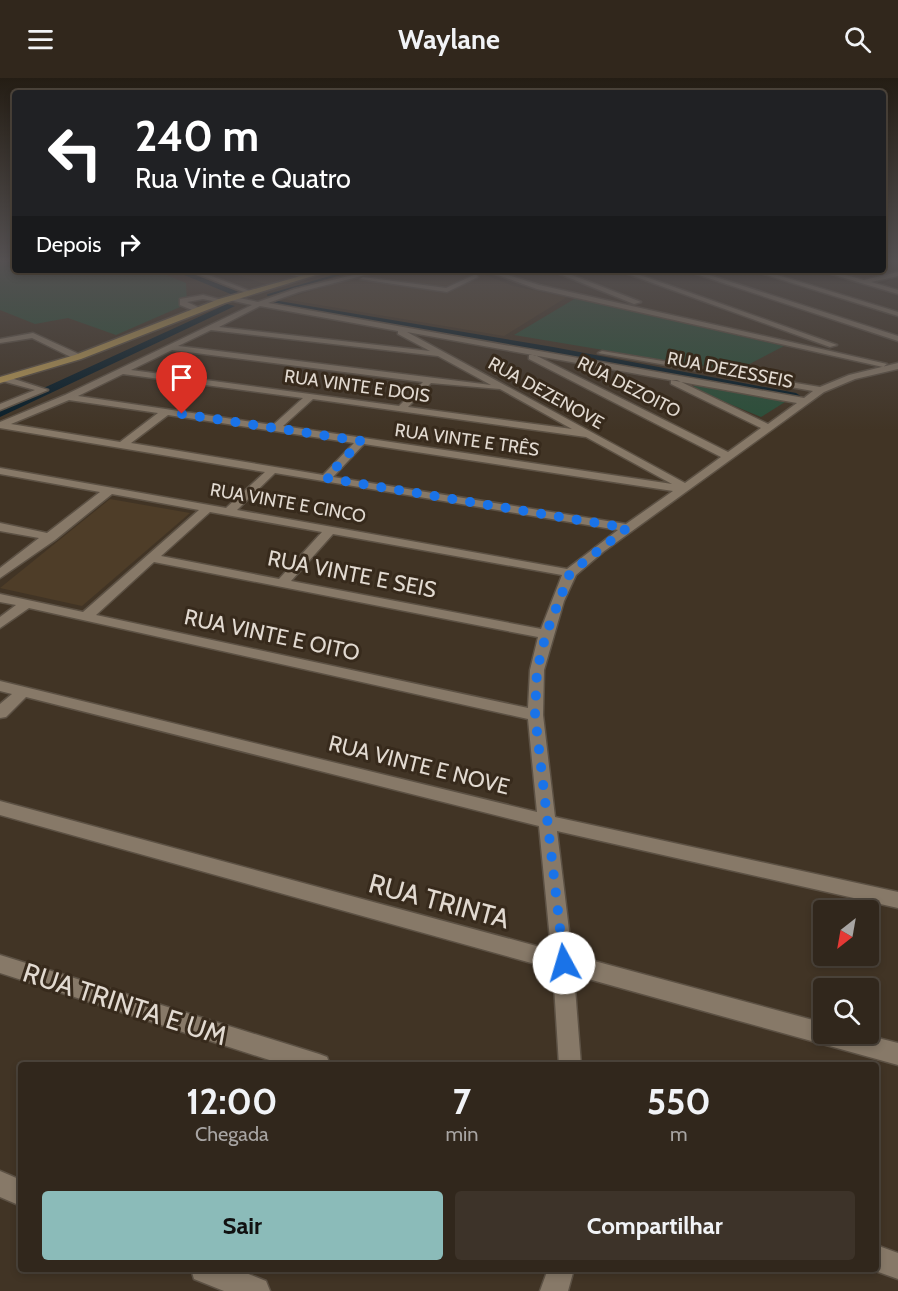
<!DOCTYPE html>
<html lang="pt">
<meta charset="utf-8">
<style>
body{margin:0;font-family:Cabin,sans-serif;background:#3d3329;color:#f1f3f6;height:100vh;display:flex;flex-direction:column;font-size:22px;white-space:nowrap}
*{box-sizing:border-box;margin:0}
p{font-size:20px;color:#a8a5a3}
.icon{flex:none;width:33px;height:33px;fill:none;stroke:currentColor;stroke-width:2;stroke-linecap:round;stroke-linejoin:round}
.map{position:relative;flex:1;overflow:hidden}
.details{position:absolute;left:18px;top:984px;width:861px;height:210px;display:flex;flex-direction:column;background:#31271c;border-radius:6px;box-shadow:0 3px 9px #0003,0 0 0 2px #4c443b}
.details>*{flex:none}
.hud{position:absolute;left:12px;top:12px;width:874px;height:183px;border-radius:6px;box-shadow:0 3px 9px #0003,0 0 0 2px #4c443b;background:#202124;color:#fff;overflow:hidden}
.needle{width:39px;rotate:211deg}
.fabs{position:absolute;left:813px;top:822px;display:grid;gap:12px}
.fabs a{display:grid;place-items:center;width:66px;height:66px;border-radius:6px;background:#31271c;box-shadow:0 3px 9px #0003,0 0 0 2px #4c443b;font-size:30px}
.pin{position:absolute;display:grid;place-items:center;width:51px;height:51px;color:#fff;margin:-62px -26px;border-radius:50% 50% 50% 0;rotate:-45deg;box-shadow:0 0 6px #0007}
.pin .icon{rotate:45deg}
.me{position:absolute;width:66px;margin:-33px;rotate:354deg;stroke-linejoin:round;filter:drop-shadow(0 0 4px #0008)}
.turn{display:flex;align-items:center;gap:21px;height:126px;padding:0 24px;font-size:27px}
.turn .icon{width:78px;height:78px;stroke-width:2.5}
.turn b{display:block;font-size:42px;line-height:51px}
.then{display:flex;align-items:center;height:57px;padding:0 24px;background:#0003;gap:12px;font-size:22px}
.eta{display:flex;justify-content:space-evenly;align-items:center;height:102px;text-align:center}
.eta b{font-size:36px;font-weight:800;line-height:42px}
.cta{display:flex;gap:12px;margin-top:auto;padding:12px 24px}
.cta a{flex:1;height:69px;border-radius:6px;background:#8bbbb9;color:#111;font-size:24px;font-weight:800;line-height:69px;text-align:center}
.cta a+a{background:#3d3329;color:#f1f3f6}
header{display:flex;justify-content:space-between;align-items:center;height:78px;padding:0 24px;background:#31271c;font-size:27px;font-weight:800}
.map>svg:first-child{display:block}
.built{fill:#4e3d28}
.green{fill:#2a4f39}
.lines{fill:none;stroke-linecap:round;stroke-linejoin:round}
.stream{stroke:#061d29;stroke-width:2}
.canal{fill:#061d29;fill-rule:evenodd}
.minor-casing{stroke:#5c5144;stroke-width:3}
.major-casing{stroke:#5c5144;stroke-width:3}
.minor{fill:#877968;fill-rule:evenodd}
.major{fill:#b49653;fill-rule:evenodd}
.route{stroke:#1a73e8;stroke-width:10;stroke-dasharray:0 18}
.labels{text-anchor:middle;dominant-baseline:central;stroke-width:6;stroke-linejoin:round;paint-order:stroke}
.far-street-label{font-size:18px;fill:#e2dad1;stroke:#372a1c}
.street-label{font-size:22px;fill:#e2dad1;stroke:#372a1c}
.near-street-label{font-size:27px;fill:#e2dad1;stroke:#372a1c}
</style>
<header><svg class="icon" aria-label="menu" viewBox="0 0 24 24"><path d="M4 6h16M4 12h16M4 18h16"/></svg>Waylane<svg class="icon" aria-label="search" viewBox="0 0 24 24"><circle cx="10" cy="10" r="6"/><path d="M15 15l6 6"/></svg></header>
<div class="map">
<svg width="898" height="1213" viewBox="0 0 898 1213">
<rect width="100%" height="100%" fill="#413425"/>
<!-- built -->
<path class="built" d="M234,192H274L296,199L269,207L227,194Z
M394,192H473L513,208L567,219L504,258L284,221L348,202Z
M827,192H883L892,194L862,202Z
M110,421L190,435L82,528L0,510Z"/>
<!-- green -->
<path class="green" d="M0,182H15V192H154L186,205L187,226L116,257L68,240L35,246L0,232Z
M576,220L784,268L734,294L514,257Z
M698,306L785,324L761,339L691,310Z"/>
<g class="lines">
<!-- stream -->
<path class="stream" d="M268,217L354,192"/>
<!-- canal -->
<path class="canal" d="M172,192H184L241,215L233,217Z
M273,222L553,269L796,315L802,319L796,323L553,275L270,227L268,225Z
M227,226L235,228L0,339V330Z"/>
<defs>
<path id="minor" d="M187,192H196L255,215L249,216Z
M280,192H290L307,199L302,200Z
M374,192H385L299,214L268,225L804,320L813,313L598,275L602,273L820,309L849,297L898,285V291L855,301L824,314L603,474L576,497L564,523L544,592L543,637L555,739L898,814V830L557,753L572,877L824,945V956H862L898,965V987L574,897L581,987H559L553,891L0,737V723L551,872L539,748L26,619L6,639L0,640V626L12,616L0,613V603L537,734L528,641L29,530L0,550V539L16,527L0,524V516L83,534L199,432L112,416L55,462L0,500V490L39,460L0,453V445L47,455L100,414L0,396V390L226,430L265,394L0,350V344L65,317L252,227L229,222V218L258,224L295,211ZM260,228L398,253V256L430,273L219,249ZM211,252L438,278L491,307L178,268ZM407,254L797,325L768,346L677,302H671V306L761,350L728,374L535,277H529V281L721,379L685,405ZM172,272L423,304L399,328L131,292ZM123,296L303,320L273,347L78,318ZM431,305L500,311L572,351L408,329ZM313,321L586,359L672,406L283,348ZM69,322L158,335L120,364L11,346ZM168,337L354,365L323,397L131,365ZM364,366L673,413L626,446L333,399ZM275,395L618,452L567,491L237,432ZM210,434L322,454L279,501L161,478ZM333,456L562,497L541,551L291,503ZM154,484L538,559L530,592L528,630L96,537Z
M484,192H493L539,207L887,286L883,289L537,211Z
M550,192H559L641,224L634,226Z
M617,192H626L837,267L830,269Z
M684,192H694L898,258V263Z
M751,192H761L898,234V238Z
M818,192H828L864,202L898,194V198L871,204L898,212V216Z
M476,196L478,199L447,214L360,201L363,199L446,210Z
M203,217L226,223L222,225L203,221L187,224L200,230L197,234L180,227V221Z
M33,255L81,277L82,279L75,281L32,260L0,265V261Z
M2,299H8L48,312L0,332V326L35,312L2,303Z
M0,877L319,976L327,979L330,987H285L0,895Z
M0,1093L21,1102V1128L0,1119Z
M876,1167L898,1175V1201L870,1191H876Z
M191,1191H236L266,1203L270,1213H224L194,1201Z
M548,1191H574L568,1213H540Z"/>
<path id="major" d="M322,192H332L225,225L81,281L0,305V299L75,277L219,221Z"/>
</defs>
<!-- minor casing -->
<use href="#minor" class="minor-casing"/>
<!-- major casing -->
<use href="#major" class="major-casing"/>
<!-- minor -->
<use href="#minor" class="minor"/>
<!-- major -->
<use href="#major" class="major"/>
</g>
<!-- sky -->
<linearGradient id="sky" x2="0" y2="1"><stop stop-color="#241d14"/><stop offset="0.52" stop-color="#545051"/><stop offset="1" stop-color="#545051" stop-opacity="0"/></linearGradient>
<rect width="898" height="352" fill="url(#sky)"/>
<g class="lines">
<!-- route -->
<path class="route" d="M182,336L361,363L326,400L627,450L570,495L546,556L537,592L535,637L564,885"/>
</g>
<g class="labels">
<!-- far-street labels -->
<g class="far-street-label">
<text transform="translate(730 292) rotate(11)">RUA DEZESSEIS</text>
<text transform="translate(357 308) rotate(8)">RUA VINTE E DOIS</text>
<text transform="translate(629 309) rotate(27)">RUA DEZOITO</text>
<text transform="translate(546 315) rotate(29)">RUA DEZENOVE</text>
<text transform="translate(467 362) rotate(8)">RUA VINTE E TRÊS</text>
<text transform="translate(288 425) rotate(10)">RUA VINTE E CINCO</text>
</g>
<!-- street labels -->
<g class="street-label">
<text transform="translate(352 496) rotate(11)">RUA VINTE E SEIS</text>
<text transform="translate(272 557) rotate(12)">RUA VINTE E OITO</text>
<text transform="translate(419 687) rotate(14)">RUA VINTE E NOVE</text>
</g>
<!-- near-street labels -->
<g class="near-street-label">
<text transform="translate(439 823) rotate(15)">RUA TRINTA</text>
<text transform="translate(125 926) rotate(18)">RUA TRINTA E UM</text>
</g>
</g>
</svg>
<div class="fabs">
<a><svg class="needle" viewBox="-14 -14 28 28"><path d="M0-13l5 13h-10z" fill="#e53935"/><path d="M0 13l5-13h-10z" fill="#a8a5a3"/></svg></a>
<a><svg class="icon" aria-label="search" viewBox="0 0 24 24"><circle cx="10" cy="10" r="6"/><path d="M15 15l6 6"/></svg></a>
</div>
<div class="pin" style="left:182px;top:336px;background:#d93025"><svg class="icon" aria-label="arrive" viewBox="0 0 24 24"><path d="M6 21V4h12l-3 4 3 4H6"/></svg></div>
<svg class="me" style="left:564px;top:885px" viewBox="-20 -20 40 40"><circle r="19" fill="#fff"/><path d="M0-13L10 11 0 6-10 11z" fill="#1a73e8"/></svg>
<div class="hud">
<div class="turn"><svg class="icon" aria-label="left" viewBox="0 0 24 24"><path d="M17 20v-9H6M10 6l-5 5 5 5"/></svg><div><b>240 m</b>Rua Vinte e Quatro</div></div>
<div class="then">Depois<svg class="icon" aria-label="right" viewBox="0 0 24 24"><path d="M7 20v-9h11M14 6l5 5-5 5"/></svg></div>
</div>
<section class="details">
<div class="eta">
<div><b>12:00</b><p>Chegada</p></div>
<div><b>7</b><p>min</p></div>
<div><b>550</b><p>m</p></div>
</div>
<div class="cta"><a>Sair</a><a>Compartilhar</a></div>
</section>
</div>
